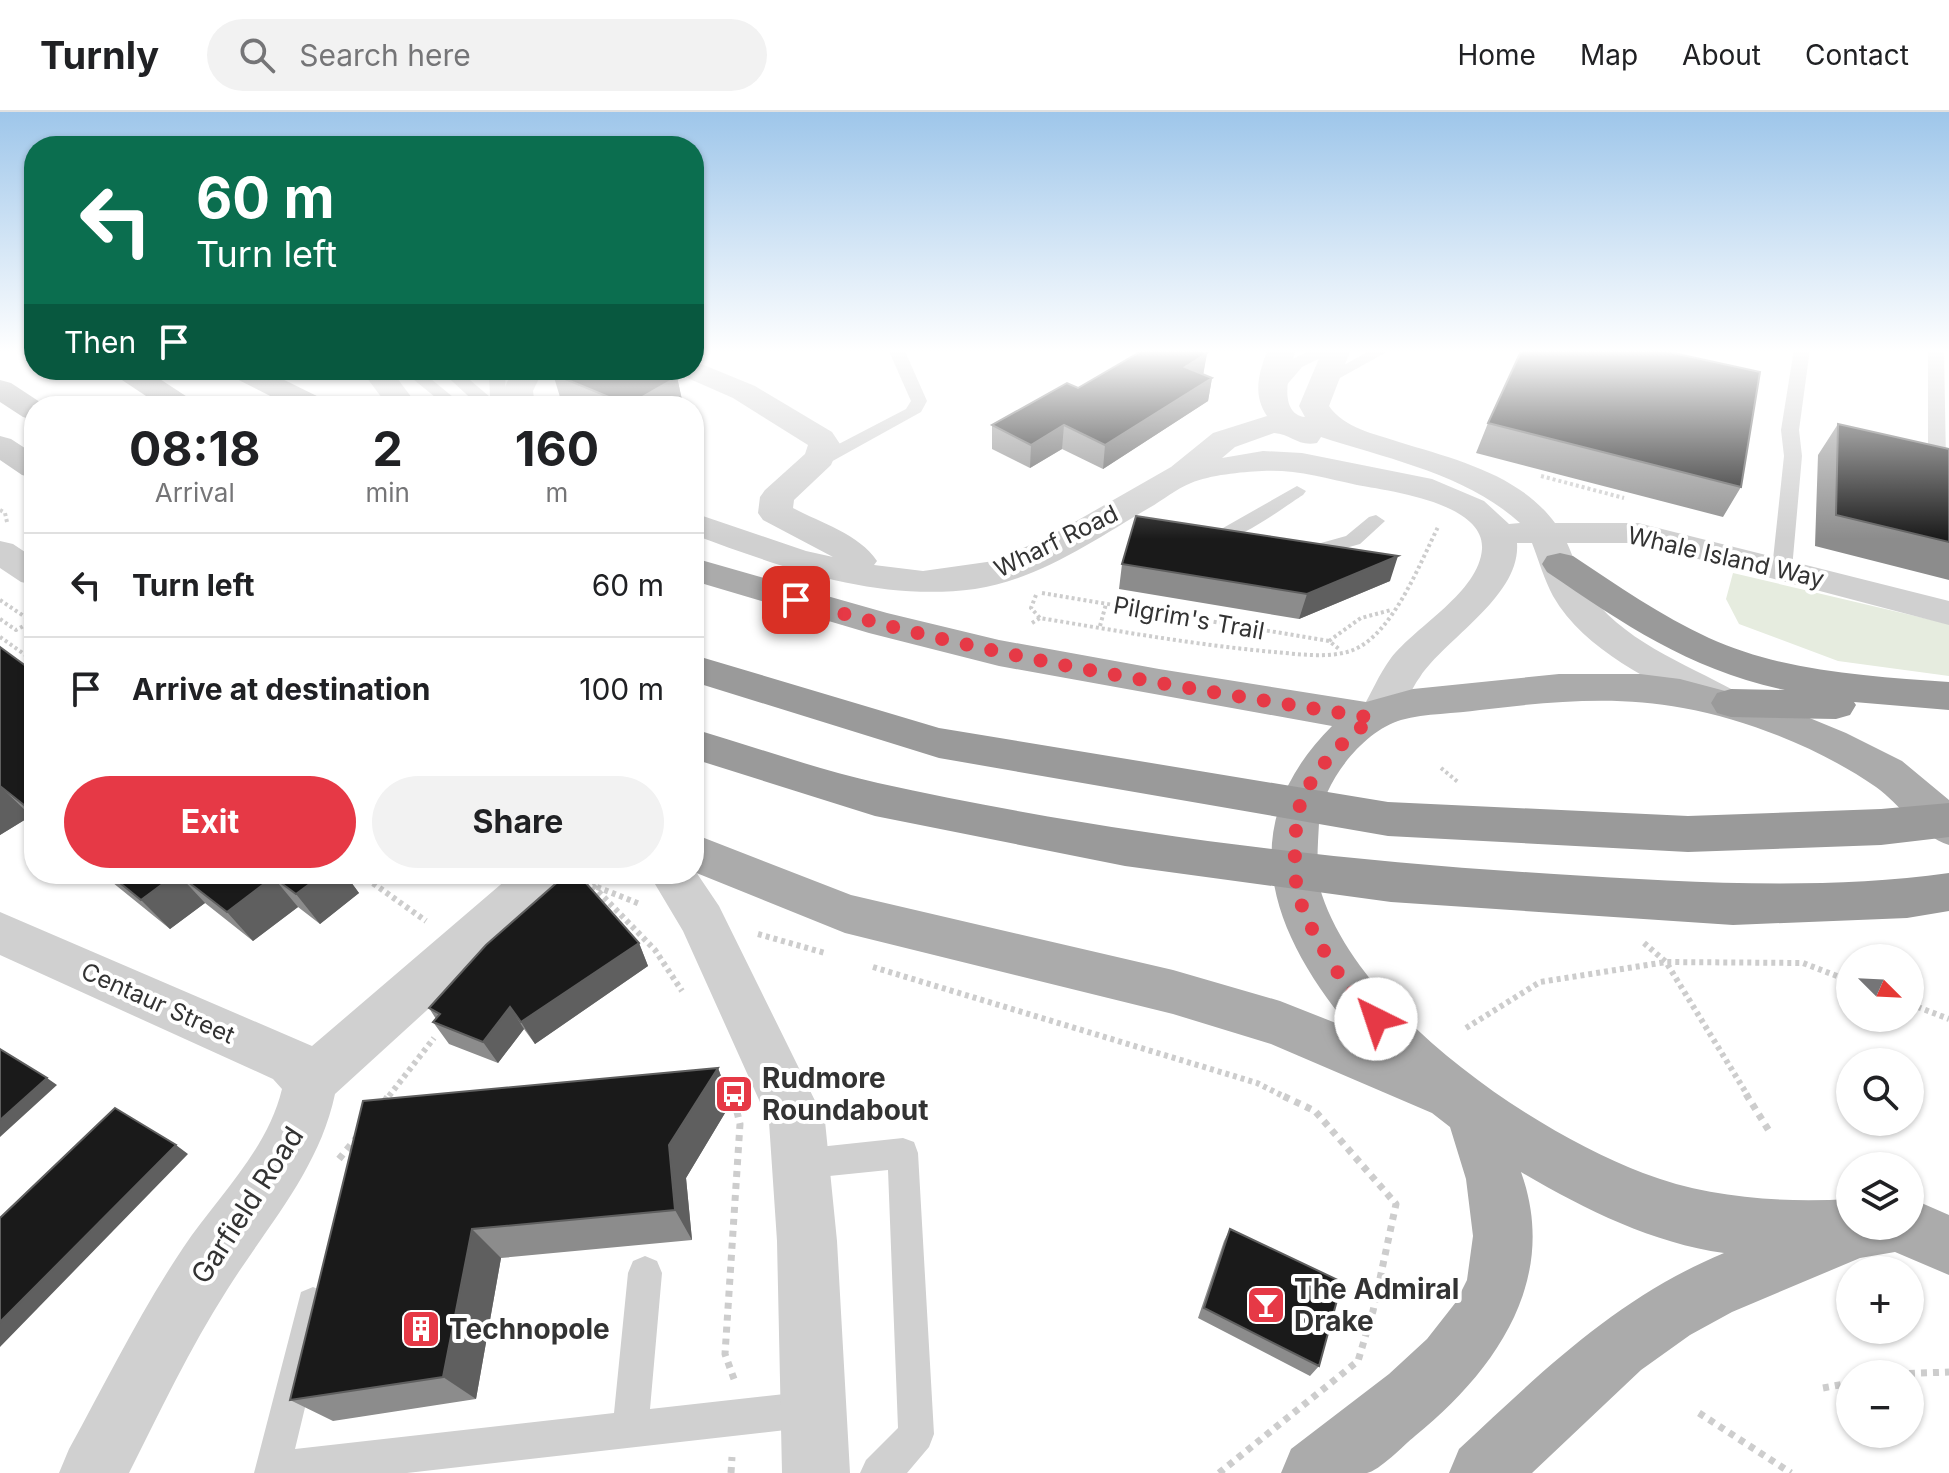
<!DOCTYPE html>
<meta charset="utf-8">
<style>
body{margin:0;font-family:Inter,sans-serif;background:#f2f2f2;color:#202124;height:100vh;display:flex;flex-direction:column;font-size:30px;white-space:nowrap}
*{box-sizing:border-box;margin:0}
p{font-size:26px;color:#757577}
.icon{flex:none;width:44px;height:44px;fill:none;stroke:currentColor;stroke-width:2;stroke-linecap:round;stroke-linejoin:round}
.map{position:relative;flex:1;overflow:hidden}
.panel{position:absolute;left:24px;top:284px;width:680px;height:488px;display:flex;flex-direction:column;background:#fff;border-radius:32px;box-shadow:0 2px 6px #0004}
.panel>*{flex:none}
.hud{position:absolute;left:24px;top:24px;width:680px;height:244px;border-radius:32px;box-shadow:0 2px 6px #0004;background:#0b6e4f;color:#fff;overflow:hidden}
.needle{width:52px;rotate:114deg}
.buttons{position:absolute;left:1836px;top:832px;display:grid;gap:16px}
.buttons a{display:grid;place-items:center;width:88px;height:88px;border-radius:50%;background:#fff;box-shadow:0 2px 6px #0004;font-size:40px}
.pin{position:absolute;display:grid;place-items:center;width:68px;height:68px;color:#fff;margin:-34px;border-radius:16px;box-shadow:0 4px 12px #0006}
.me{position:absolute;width:88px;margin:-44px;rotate:319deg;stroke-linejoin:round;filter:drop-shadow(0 0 6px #0008)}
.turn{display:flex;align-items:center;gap:28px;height:168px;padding:0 40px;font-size:36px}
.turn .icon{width:104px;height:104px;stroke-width:2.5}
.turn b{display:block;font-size:56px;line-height:68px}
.then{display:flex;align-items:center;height:76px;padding:0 40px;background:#0003;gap:16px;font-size:30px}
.eta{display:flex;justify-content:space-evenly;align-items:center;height:136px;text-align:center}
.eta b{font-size:48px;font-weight:700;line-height:56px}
.primary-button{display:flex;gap:16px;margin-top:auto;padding:16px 40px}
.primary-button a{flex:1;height:92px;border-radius:48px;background:#e63946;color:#fff;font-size:32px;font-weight:700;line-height:92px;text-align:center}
.primary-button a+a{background:#f2f2f2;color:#202124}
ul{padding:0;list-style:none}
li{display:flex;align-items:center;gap:24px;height:104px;padding:0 40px;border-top:2px solid #e0e0e0}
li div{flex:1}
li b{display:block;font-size:30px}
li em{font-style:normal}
header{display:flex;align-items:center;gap:48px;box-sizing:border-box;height:112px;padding:0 40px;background:#fff;border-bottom:2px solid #e0e0e0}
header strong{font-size:38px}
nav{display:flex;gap:44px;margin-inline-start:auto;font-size:28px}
.search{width:560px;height:72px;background:#f2f2f2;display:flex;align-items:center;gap:20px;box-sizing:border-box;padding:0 28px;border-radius:44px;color:#757577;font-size:30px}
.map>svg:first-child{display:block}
.green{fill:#e6ecdf}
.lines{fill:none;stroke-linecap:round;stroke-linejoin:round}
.path-far2{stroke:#cdcdcd;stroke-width:4;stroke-dasharray:3 3;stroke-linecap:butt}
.path-far1{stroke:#cdcdcd;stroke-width:6;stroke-dasharray:4 4;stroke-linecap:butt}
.path{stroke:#cdcdcd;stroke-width:7;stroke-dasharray:6 6;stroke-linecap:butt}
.lane{fill:#d0d0d0;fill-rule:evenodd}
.street{fill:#d0d0d0;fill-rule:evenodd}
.primary{fill:#ababab;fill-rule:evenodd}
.highway{fill:#9a9a9a;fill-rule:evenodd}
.wall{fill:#8c8c8c}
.shaded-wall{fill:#5f5f5f}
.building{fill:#1a1a1a;stroke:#5f5f5f;stroke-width:2}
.route{stroke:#e63946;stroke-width:14;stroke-dasharray:0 25.2}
.labels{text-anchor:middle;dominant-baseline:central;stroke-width:8;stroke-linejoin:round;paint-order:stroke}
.street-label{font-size:24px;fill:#333;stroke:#fff}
.near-poi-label{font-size:28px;font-weight:bold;fill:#333;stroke:#fff;text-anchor:start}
.near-street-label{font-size:28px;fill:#333;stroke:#fff}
</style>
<header>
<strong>Turnly</strong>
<div class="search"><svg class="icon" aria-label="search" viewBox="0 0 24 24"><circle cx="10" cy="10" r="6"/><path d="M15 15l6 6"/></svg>Search here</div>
<nav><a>Home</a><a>Map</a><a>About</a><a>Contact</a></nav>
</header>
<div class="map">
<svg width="1949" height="1361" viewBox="0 0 1949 1361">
<rect width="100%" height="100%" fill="#fff"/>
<!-- green -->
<path class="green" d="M1733,461L1949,512V564L1838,549L1739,512L1726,487Z"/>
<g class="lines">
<!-- path-far2 -->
<path class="path-far2" d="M1541,364L1624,386
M0,398L5,401L7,410
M1042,481L1329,529L1339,537
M1036,483L1031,496L1040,506
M0,488L34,511
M0,507L16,518L31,510
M1032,511L1040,506C1118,519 1196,533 1274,540C1299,542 1330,547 1353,538C1393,522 1420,451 1438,415
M1100,514L1106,492
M0,525L34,549
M1329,529L1361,506L1391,498
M1441,656L1458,670"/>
<!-- path-far1 -->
<path class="path-far1" d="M360,762L426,809
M597,775L640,792
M586,778L593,774L655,838L682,879
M758,822L825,841
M1644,831L1666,850L1748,984
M873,855L1257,971L1283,984
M1910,892L1949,907
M1466,916L1540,870L1666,850L1803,851L1850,869
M389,984L434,926"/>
<!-- path -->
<path class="path" d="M1746,982L1771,1022
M384,990L390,982
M339,1047L358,1024
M1897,1262L1949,1260
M734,1267L725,1242L740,1012L737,1000
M1823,1276L1850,1271
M1699,1301L1791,1361
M731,1361L732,1345
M1219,1361L1358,1249L1373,1199L1396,1092L1315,999L1279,982"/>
<!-- lane -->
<path class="lane" d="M888,237H904L927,289L921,300L820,356H808L805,352L808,348L906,297L911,289Z
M1312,237H1338L1302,255L1279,282H1267L1265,279L1291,248Z
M1373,237H1392L1329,272H1317L1315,269Z
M1794,237H1810L1799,318L1802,344L1792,457L1782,463L1772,457L1784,344L1781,318Z
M1928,237H1944L1946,351L1937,356L1928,351Z
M402,258H420L464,294H446Z
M440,258H458L490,285L489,258H505L506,294L478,293Z
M1297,374L1306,379L1303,383C1280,397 1215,450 1190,425L1200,419L1216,420Z
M1376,403L1385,409L1360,432L1303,448L1293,442L1296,438L1346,424L1369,405Z
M903,1026L914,1030L918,1041L934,1322L929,1335L907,1361H860L866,1348L898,1316L888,1058L800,1067L789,1063L784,1052L789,1041L800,1037Z
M645,1144L657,1149L662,1161L650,1297L812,1279L825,1284L830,1297L825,1310L812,1315L407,1361H254L301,1180L313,1175L325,1180L330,1192L295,1337L614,1301L628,1161L633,1149Z"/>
<!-- street -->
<path class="street" d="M1268,237H1296C1290,255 1276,301 1305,305L1299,294L1323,237H1351L1329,294C1344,316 1375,322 1399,330C1454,347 1519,362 1555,411H1638L1949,489V513L1637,431H1567C1574,446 1579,464 1587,477C1618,527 1686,552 1735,579L1741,589L1735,599L1721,603L1707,599C1653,568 1585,540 1553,484C1544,467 1539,449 1532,431H1517C1521,484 1446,526 1420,565C1410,578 1405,595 1397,609L1382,614L1367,609L1361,599C1371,582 1379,562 1391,546C1416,514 1479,480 1482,437C1485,391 1390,379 1357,373C1326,366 1294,357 1262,359C1241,360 1210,363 1191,371C1176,377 1163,388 1149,396C1096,427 1038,468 975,477C877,490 784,456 694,423V401L806,439L833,445L763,408L758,401L760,385L765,378L805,342L808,333L733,286L683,264L678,258H694V249L755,274L832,320L840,332L831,353L794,388L793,396C821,411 859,422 877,449L874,453L923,459L994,449L1052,423L1171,355L1213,321L1267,304C1252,282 1259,260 1268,237ZM1274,321C1291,322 1298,335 1317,331L1321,325C1388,347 1466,362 1520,411L1509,412L1484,389L1432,367L1302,341L1263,339L1222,346L1235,335Z
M361,258H391L418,294H388Z
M513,258H543L533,279L535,294H505L503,279Z
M0,429L13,432L34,446V473L21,470L0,456Z
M694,757L719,794L825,1009L837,1129L850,1361H782L777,1129L769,1010L683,819L649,762H694Z
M513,762H568L562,775L335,982C319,1058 267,1114 227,1178C190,1236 160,1299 129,1361H59L69,1337C106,1270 140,1200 183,1136C218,1084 267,1039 282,977L273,967L0,843V800L312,934Z"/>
<!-- primary -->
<path class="primary" d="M226,258H264L325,288L329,294H290L231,264Z
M0,324L11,327L34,342V366L22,363L0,348Z
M694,446L887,501L999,528L1159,557L1366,590L1413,577L1559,562H1640L1680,567L1778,593L1846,621L1902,649L1949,688V733C1919,723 1901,693 1876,675C1821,637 1749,608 1683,596C1616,583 1547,590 1480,598C1455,602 1426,601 1401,608C1363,619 1322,671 1319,711C1318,733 1315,762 1322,783C1362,902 1530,1018 1643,1061C1708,1086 1781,1091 1850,1087V1114H1910V1086L1949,1103V1163L1895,1140L1860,1146L1732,1200L1690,1223L1641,1258L1532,1361H1449L1459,1337C1543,1259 1616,1186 1724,1141C1652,1131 1584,1097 1521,1060C1560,1168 1495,1259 1415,1324C1404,1333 1379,1359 1367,1361C1341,1361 1308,1361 1281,1361L1291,1337L1389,1262L1427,1227L1456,1190L1467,1168L1473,1124L1466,1067L1450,1015L1432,1001L1271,932L1173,902L845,821L694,760V722L851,783L1173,858L1280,889L1351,917C1270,819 1231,715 1332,614L999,554L869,521L694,469Z"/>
<!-- highway -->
<path class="highway" d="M111,258H146L192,288L196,294H161L116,264Z
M0,268L11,271L46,294H34V308L23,305L0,290Z
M1560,441L1573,444C1617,473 1661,504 1709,526C1784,560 1869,564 1949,570V598L1854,590L1856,593L1850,603L1836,607L1731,605L1717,601L1711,591L1717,581L1731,577L1785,578C1688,557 1627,514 1547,460L1542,452L1547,444Z
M694,543L939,616L1388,690L1688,704L1881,697L1949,691V725L1881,733L1688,740L1388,724L939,646L694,570Z
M694,617C755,635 816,657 878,671C1101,720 1326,748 1554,762C1686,770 1818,779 1949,761V799L1907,806L1733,813L1391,790L1125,754L875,704L694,647Z"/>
</g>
<!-- wall -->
<path class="wall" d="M1207,241L1203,262L1212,266L1208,289L1103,357L1062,337L1030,356L992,337V313L1078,276Z
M553,262L677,265L682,288L672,294H581L560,285Z
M1488,311L1741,375L1723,405L1476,341Z
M1838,312L1949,337V468L1815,434L1818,343Z
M1122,452L1390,469L1299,507L1119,477Z
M0,535L34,560V707L31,704L0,723Z
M102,762H345L359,781L320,812L298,795L253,829L205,791L170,817Z
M639,831L648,854L535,932L524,917L498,951L449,932L433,910L436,907L429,896Z
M718,956L731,991L686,1066L692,1128L501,1146L476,1287L333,1309L290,1288L363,989Z
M1230,1117L1319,1254L1310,1264L1198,1206L1224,1129Z"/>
<!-- shaded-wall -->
<path class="shaded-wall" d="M1207,241L1203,264L1185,255Z
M677,265L682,288L672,294H628Z
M1212,266L1208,289L1103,357L1105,333Z
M1064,313L1062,337L1030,356L1031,333Z
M1398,444L1390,469L1299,507L1307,482Z
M0,674L31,704L0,723Z
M176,762H178L205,791L170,817L141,788Z
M323,762H345L359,781L320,812L296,782Z
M273,765L298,795L253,829L227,800Z
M639,831L648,854L535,932L521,910Z
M510,895L524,917L498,951L483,930Z
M718,956L731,991L686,1066L692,1128L675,1098L669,1033Z
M47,966L57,973L0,1025V1008Z
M176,1033L188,1042L0,1235V1210Z
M472,1117L501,1146L476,1287L443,1265Z"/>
<!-- building -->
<path class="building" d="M1145,237H1196L1207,241L1185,255L1212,266L1105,333L1064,313L1031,333L992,313L1067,271L1078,276Z
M1522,237H1655L1760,260L1741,375L1488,311Z
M560,258H661L677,265L628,293L553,262Z
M1838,312L1949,337V430L1836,403Z
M1136,404L1398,444L1307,482L1122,452Z
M0,535L34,560V701L0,674Z
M109,762H176L141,788Z
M178,762H323L296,782L273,765L227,800Z
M578,762L639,831L521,910L510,895L483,930L433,910L440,902L429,896L486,833L561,767Z
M0,937L47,966L0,1008Z
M718,956L669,1033L675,1098L472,1117L443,1265L290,1288L363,989Z
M115,996L176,1033L0,1210V1106Z
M1230,1117L1342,1170L1319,1254L1204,1196Z"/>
<!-- sky -->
<linearGradient id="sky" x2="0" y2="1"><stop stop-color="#9ec6ea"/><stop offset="0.56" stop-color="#fff"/><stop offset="1" stop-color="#fff" stop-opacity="0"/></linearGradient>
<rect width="1949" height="427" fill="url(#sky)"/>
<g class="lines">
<!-- route -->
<path class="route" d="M796,488C985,545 1179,575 1373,606C1343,629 1316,654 1301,690C1294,708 1293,763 1298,782C1310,823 1346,878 1376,907"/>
</g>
<!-- icons -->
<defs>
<symbol id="bus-square" viewBox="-11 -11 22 22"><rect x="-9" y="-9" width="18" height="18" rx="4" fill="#e63946" stroke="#fff"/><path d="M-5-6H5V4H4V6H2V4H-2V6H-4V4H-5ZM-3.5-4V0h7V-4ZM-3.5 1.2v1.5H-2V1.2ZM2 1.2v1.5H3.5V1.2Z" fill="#fff"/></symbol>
<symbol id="bar-square" viewBox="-11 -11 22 22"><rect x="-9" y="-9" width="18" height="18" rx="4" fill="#e63946" stroke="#fff"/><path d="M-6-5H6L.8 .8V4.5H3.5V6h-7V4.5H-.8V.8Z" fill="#fff"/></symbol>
<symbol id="building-square" viewBox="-11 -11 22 22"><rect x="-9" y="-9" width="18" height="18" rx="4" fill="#e63946" stroke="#fff"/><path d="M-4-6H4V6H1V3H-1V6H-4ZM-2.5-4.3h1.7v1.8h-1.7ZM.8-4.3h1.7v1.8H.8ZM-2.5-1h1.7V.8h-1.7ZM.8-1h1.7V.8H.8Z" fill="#fff"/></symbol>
</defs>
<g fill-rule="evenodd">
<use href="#bus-square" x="712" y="960" width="44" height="44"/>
<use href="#bar-square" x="1244" y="1171" width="44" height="44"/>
<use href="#building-square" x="399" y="1195" width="44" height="44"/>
</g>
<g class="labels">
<!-- street labels -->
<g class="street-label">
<text transform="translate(1056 429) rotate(-26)">Wharf Road</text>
<text transform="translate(1726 445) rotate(13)">Whale Island Way</text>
<text transform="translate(1189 506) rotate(10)">Pilgrim's Trail</text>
<text transform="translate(158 891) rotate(24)">Centaur Street</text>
</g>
<!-- near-poi labels -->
<g class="near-poi-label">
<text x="762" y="966">Rudmore<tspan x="762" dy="32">Roundabout</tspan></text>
<text x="1294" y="1177">The Admiral<tspan x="1294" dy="32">Drake</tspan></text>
<text x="449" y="1217">Technopole</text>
</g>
<!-- near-street labels -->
<g class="near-street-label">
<text transform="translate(247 1093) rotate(-57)">Garfield Road</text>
</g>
</g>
</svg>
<div class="buttons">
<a><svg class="needle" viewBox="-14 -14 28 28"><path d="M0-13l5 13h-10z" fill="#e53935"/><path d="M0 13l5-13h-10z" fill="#757577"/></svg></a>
<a><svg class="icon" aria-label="search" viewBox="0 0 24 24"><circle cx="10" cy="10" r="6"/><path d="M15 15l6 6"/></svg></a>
<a><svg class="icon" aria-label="layers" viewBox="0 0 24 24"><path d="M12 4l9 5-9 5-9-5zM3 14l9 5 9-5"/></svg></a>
<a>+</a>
<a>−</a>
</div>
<div class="pin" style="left:796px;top:488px;background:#d93025"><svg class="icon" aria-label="arrive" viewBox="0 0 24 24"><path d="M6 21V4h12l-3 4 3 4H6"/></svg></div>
<svg class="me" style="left:1376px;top:907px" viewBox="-20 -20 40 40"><circle r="19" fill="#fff"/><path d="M0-13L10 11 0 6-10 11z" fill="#e63946"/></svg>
<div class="hud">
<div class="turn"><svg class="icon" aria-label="left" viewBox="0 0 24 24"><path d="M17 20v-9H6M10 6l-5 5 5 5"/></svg><div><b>60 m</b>Turn left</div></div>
<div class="then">Then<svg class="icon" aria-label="arrive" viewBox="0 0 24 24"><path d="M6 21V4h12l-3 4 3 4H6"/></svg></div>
</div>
<section class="panel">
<div class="eta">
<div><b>08:18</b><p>Arrival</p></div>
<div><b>2</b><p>min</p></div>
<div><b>160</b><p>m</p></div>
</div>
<ul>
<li><svg class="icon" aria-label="left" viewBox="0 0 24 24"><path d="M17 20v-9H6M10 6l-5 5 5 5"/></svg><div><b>Turn left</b></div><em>60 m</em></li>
<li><svg class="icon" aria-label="arrive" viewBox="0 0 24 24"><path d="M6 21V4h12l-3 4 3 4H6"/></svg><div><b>Arrive at destination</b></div><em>100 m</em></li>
</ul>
<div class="primary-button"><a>Exit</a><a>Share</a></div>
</section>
</div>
